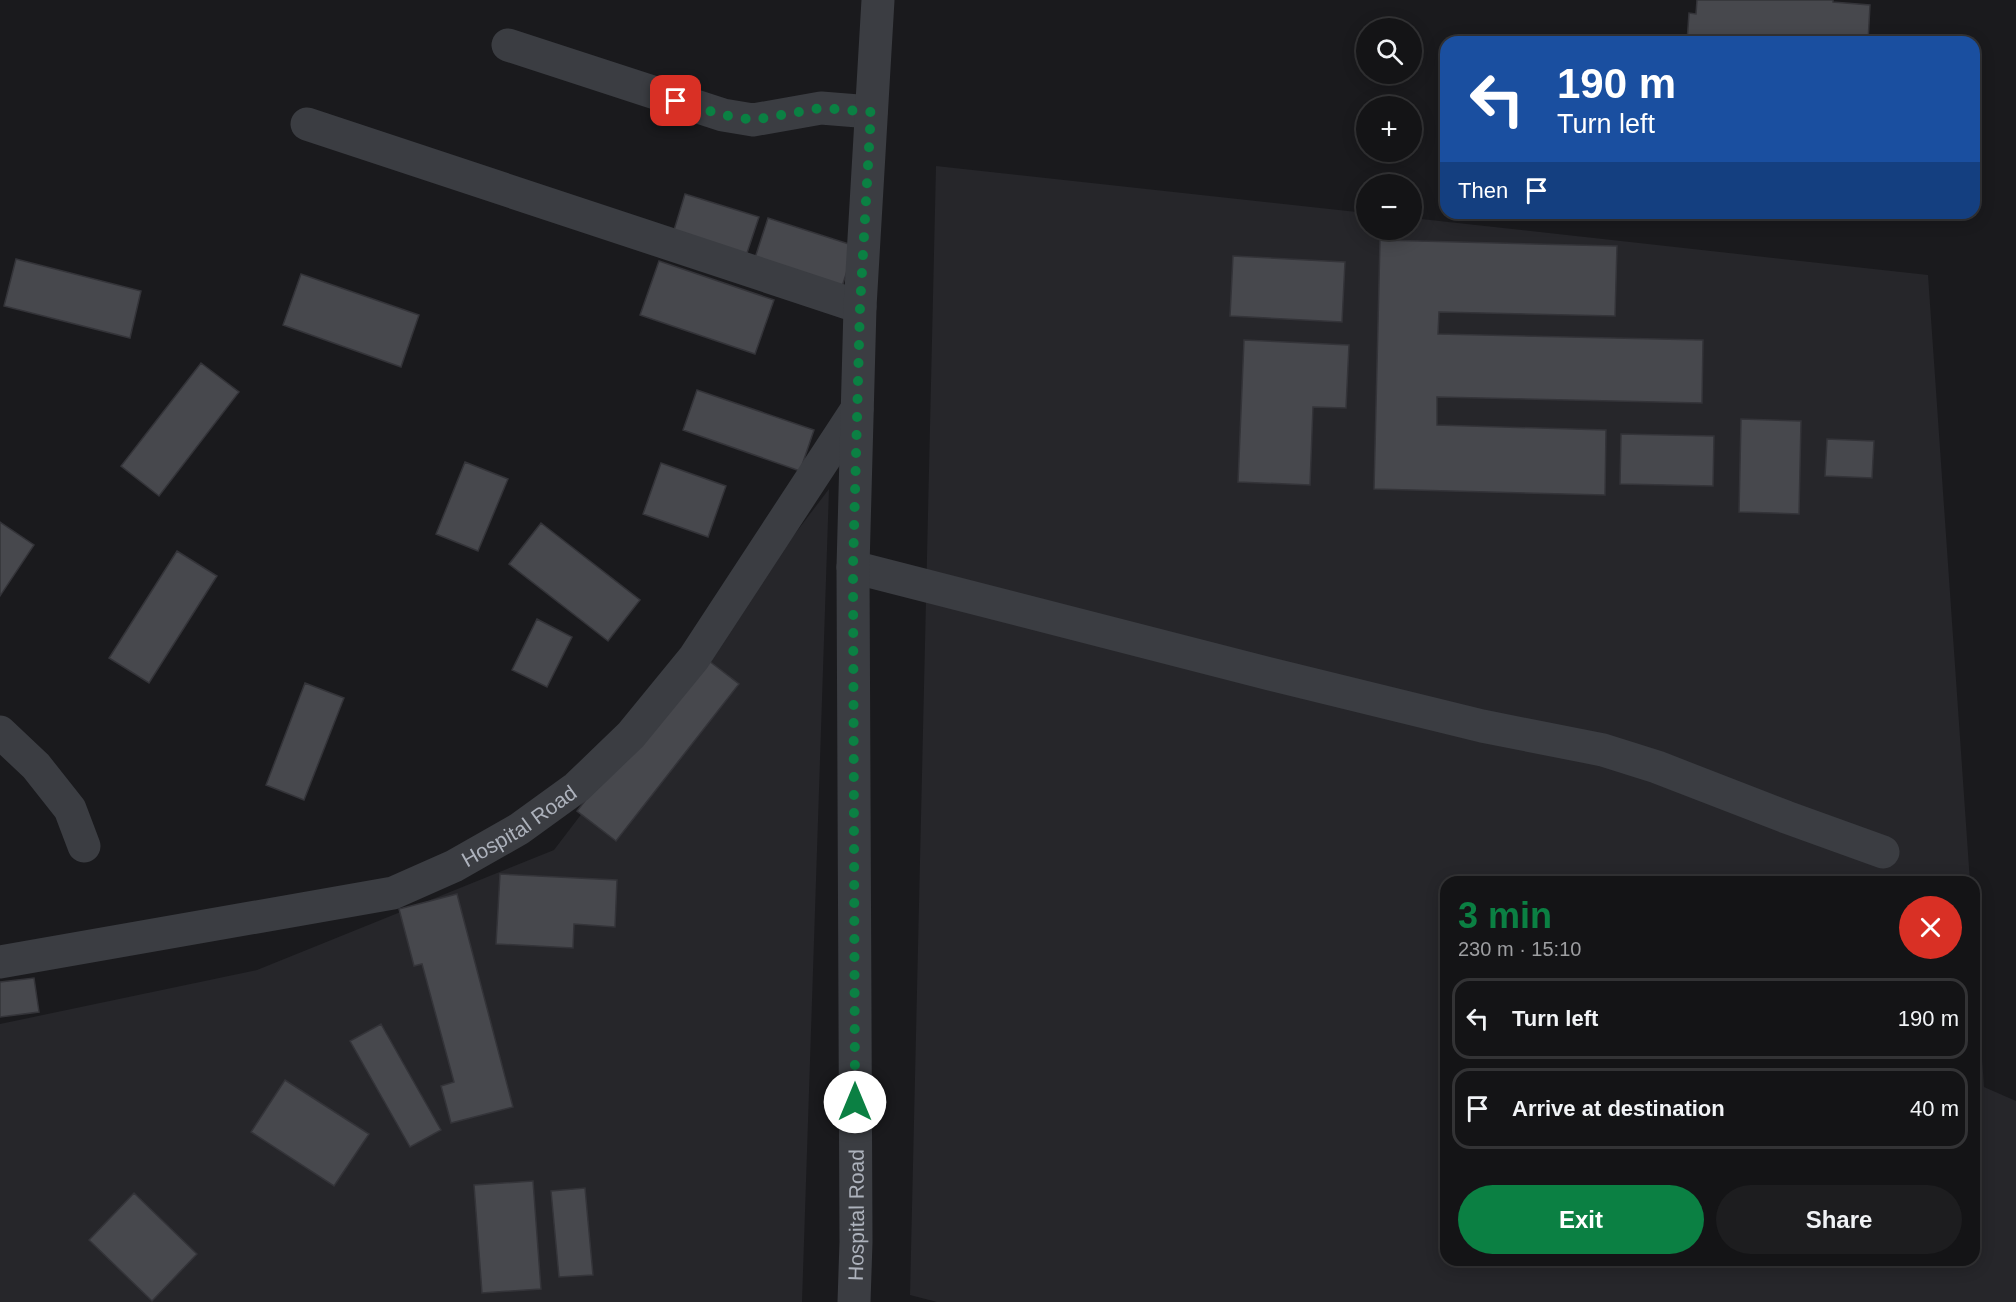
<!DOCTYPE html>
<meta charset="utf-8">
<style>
body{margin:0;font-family:Arial,sans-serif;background:#1d1d1f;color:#f1f3f6;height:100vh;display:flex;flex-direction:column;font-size:22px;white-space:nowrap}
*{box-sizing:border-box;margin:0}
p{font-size:20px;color:#9d9ea1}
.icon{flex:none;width:33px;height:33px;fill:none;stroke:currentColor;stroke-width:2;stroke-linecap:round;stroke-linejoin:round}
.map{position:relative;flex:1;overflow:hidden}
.drawer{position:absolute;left:1440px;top:876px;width:540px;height:390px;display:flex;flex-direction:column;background:#141416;border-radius:18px;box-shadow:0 3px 15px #0003,0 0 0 2px #333335}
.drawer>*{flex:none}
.top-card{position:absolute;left:1440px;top:36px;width:540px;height:183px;border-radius:18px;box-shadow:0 3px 15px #0003,0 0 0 2px #333335;background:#1a4fa0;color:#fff;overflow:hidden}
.fabs{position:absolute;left:1356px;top:18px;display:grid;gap:12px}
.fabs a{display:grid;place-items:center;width:66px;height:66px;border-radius:50%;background:#141416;box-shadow:0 3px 15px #0003,0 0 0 2px #333335;font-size:30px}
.pin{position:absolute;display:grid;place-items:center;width:51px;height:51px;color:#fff;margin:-26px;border-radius:12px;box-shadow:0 3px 9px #0006}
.me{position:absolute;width:66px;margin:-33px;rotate:0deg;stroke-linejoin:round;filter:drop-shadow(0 0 4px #0008)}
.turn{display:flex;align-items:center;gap:21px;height:126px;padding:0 18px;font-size:27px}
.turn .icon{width:78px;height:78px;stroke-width:2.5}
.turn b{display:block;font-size:42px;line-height:51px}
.then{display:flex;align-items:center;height:57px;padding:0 18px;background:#0003;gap:12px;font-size:22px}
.round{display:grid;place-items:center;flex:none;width:63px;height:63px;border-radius:32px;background:#1d1d1f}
.headline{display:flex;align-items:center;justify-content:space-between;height:102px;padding:0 18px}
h1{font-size:36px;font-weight:700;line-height:45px;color:#0b8043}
.action{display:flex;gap:12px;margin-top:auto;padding:12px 18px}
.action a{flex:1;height:69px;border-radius:36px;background:#0b8043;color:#fff;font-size:24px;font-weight:700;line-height:69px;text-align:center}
.action a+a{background:#1d1d1f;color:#f1f3f6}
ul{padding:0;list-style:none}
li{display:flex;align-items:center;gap:18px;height:81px;margin:0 12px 9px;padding:0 6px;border:3px solid #333335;border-radius:18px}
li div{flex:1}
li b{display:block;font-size:22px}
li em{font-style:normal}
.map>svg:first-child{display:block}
.built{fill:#26262a}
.building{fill:#47484d;stroke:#343439;stroke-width:1.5}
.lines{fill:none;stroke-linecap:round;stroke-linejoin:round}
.minor{stroke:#3b3d42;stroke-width:33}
.route{stroke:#0b8043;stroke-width:10;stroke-dasharray:0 18}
.labels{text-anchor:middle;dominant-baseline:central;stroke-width:6;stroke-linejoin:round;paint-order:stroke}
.street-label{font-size:21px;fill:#adb2bc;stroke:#151518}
</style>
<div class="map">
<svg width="2016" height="1302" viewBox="0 0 2016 1302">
<rect width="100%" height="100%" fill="#1a1a1d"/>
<!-- built -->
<path class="built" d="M936,166L1366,213V230H1412V218L1928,275L1970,882H1446V1260H1974V940L1984,1087L2016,1101V1302H937L910,1295Z
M829,489L802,1302H0V1024L257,970L554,850Z"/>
<!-- building -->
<path class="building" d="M1697,0H1833V2L1870,5L1868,42H1687L1689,13L1696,14Z
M685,194L759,217L744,262L671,240Z
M768,218L855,246L840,293L753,264Z
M1380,240L1617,246L1615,316L1439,312L1438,334L1703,340L1702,403L1437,397V425L1606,430L1605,495L1374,489Z
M1233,256L1345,262L1342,322L1230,316Z
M16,259L141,291L130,338L4,306Z
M659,261L774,300L755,354L640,315Z
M301,274L419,315L401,367L283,325Z
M1244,340L1349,345L1346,408L1313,407L1310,485L1238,482Z
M201,363L239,392L159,496L121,466Z
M697,390L814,430L800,471L683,430Z
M1741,419L1801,421L1799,514L1739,512Z
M1621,434L1714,436L1713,486L1620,484Z
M1827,439L1874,441L1872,478L1825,476Z
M465,462L508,479L478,551L436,534Z
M661,463L726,486L708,537L643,514Z
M0,522L34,545L0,596Z
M541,523L640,600L608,641L509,564Z
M177,551L217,576L149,683L109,658Z
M537,619L572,637L547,687L512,670Z
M700,654L739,684L616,841L577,811Z
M305,683L344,698L304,800L266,785Z
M500,874L617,880L615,927L574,924L573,948L496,944Z
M457,894L513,1107L451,1123L441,1086L454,1082L422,964L414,966L399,909Z
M34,978L39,1012L0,1017V982Z
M381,1024L441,1130L410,1147L350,1041Z
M285,1080L369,1134L334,1186L251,1132Z
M533,1181L541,1289L482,1293L474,1185Z
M585,1188L593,1275L559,1277L551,1191Z
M134,1193L197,1254L152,1301L89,1240Z"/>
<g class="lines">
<!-- minor -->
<g class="minor">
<path d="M508,45L723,115L753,120L821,108L871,112"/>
<path d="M307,124L860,307"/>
<path d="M853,567L1270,674L1482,726L1603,750L1657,767L1786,817L1883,852"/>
<path d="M0,732L36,766L70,809L84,846"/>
<path id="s1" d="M0,962L393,893L454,866L519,829L577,787L631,735L694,658L857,409"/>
<path id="s2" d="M854,1302L856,1242L853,567L860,307L878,0"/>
</g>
</g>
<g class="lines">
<!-- route -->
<path class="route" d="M676,101L723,115L753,120L821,108L871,112L860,307L853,567L855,1102"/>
</g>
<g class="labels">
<!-- street labels -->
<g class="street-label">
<text stroke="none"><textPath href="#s1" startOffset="542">Hospital Road</textPath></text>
<text stroke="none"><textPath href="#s2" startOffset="87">Hospital Road</textPath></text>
</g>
</g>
</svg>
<div class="fabs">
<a><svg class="icon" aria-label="search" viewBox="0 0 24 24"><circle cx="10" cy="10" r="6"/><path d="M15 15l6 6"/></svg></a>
<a>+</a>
<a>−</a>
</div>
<div class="pin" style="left:676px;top:101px;background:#d93025"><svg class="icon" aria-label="arrive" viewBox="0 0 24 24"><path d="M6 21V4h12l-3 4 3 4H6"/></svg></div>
<svg class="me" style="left:855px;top:1102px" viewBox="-20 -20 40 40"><circle r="19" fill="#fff"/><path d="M0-13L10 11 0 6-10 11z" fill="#0b8043"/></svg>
<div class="top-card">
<div class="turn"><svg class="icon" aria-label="left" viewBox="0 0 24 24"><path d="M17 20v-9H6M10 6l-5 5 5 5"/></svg><div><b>190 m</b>Turn left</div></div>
<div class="then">Then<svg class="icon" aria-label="arrive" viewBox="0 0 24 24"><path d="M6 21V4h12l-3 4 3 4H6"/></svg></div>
</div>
<section class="drawer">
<div class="headline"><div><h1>3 min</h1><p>230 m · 15:10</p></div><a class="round" style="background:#d93025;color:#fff"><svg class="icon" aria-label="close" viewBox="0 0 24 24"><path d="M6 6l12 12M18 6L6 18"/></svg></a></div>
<ul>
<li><svg class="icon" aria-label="left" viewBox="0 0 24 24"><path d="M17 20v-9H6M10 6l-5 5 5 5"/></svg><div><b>Turn left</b></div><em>190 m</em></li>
<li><svg class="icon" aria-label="arrive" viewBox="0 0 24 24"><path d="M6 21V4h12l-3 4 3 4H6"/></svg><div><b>Arrive at destination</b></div><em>40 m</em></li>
</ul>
<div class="action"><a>Exit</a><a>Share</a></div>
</section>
</div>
